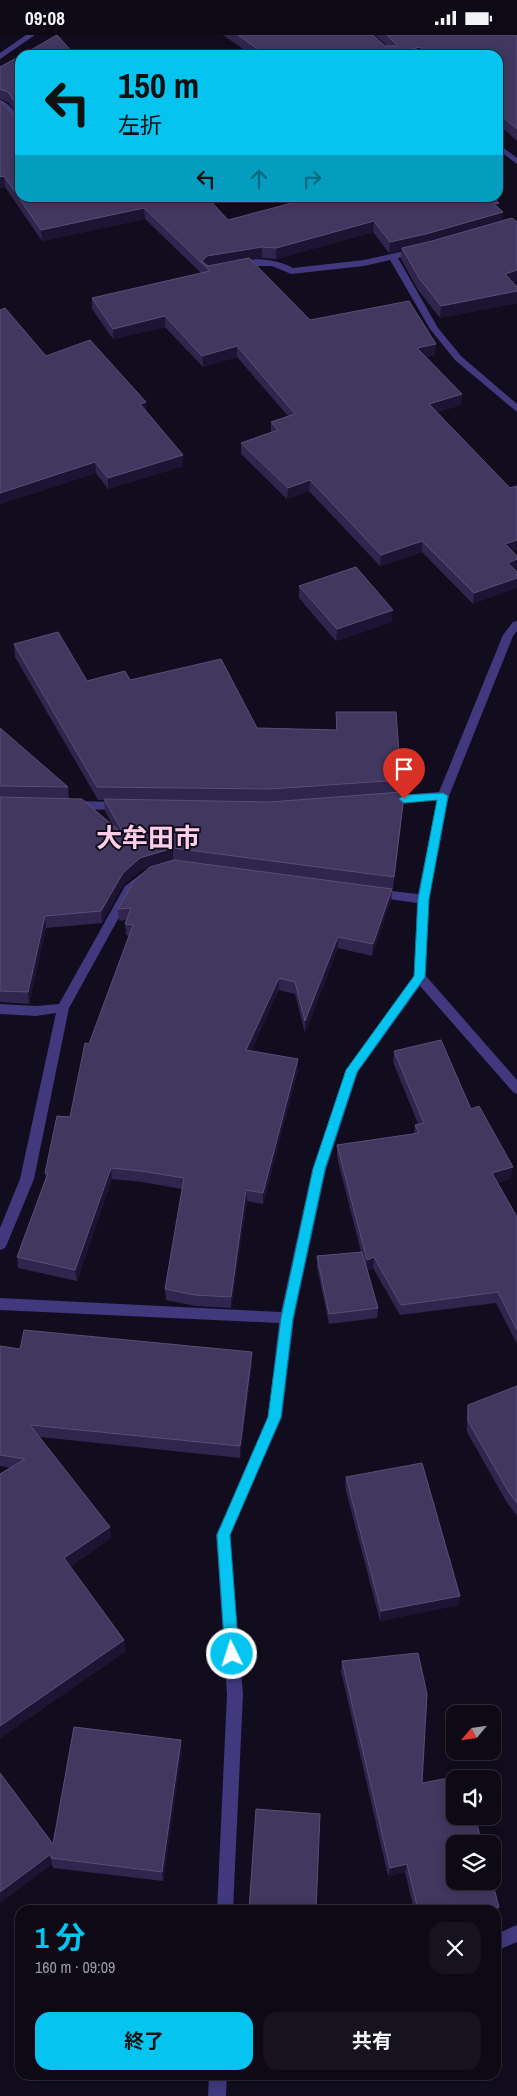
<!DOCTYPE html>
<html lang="ja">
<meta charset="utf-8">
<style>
body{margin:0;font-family:"Archivo Narrow","Noto Sans JP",sans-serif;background:#16131f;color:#f1f3f6;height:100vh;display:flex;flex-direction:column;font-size:19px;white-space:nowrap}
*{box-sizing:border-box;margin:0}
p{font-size:16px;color:#9a9aa1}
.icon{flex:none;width:28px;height:28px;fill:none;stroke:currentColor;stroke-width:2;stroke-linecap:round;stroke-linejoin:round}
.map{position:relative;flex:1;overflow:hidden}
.details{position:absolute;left:15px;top:1870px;width:486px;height:175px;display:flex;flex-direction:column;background:#0d0a16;border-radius:15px;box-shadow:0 2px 12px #0003,0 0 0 1px #2d2b35}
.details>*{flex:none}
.banner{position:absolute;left:15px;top:15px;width:488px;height:152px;border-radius:15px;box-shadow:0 2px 12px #0003,0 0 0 1px #2d2b35;background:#05c5f0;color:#111;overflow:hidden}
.needle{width:32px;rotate:241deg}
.buttons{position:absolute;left:446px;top:1670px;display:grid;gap:10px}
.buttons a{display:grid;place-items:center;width:55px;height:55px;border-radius:10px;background:#0d0a16;box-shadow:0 2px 12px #0003,0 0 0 1px #2d2b35;font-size:25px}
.pin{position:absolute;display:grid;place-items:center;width:42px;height:42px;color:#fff;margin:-51px -21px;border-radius:50% 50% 50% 0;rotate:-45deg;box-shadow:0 0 5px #0007}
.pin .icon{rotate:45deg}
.me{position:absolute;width:55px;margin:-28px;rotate:356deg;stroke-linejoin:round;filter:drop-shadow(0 0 4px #0008)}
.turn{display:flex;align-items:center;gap:18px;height:105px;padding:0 20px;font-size:22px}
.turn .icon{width:65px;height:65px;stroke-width:2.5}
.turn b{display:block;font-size:35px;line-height:42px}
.lanes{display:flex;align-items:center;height:48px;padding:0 20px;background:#0003;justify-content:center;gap:25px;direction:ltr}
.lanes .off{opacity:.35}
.round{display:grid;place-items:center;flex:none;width:52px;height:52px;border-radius:15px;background:#16131f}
.summary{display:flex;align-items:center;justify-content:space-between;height:85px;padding:0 20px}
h1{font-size:30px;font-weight:700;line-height:38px;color:#05c5f0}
.action{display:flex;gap:10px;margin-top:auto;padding:10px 20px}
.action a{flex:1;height:58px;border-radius:15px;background:#05c5f0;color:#111;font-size:20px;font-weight:700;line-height:58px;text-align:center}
.action a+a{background:#16131f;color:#f1f3f6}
.status{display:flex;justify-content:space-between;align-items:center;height:35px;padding:0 25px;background:#0d0a16;direction:ltr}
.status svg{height:14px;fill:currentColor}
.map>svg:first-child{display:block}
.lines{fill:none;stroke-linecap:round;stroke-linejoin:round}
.minor{fill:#41387d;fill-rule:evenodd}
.wall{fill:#30254c}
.shaded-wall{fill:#1c1432}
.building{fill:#42375f;stroke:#594e78}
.route{fill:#05c5f0;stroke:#03809c}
.labels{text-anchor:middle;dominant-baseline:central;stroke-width:4;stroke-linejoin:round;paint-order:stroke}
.town-label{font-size:26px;font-weight:bold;fill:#fecde8;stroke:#110d1e}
</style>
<div class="status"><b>09:08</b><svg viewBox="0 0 49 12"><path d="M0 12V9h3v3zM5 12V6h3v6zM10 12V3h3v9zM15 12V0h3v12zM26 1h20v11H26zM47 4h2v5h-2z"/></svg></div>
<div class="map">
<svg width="517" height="2061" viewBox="0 0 517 2061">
<rect width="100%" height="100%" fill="#110d1e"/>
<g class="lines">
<!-- minor -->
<path class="minor" d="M26,0H35L0,24V18Z
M0,65C11,69 20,81 20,92H17L0,71Z
M498,109L517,123V129L498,115Z
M418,213L421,214V218L398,223L438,293L461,321L517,369V377L455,325L430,294L390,225L364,231L291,239L272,231H258L237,234L233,231C247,220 278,224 293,233L364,225Z
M517,586V596L513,601L449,761L429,864L426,941L517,1045V1059L513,1057L420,951L358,1037L326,1135L294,1283L282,1382L230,1500L243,1659L233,1875H217L227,1659L216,1500L268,1382L279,1288L0,1275V1263L281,1277L312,1135L346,1035L414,941L417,868L374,862L368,858L374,854L418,859L437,765L387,769L381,765L387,761L439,757L503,600L513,587Z
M72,766L120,767L126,771L120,775L72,774L66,770Z
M141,839L147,843L133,857L69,973L34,1144L7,1209L5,1213L0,1215V1193L20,1144L56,978L36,981L0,979V969L36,971L59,969L125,851Z
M517,1890V1907L496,1916V1899Z
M209,2040H227L226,2061H208Z"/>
</g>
<!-- wall -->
<path class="wall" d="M223,0H373L385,11H387L375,0H517V106L498,89V20H252Z
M20,21V162H207L228,185L298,167L294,162H492L498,173L502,186L517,187V246L513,247L517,252V268L440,283L418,255L401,224V215L389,218L373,197L276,224L262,223L250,225L310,285L435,320L426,322L462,359L461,370L437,377L513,517L516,536L473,569L422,517L380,531L309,456L287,464L241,419V408L271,397V387L288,381L237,322L203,332L165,292L113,304L92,274V263L201,238L145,184L42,206L5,152L0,153V65L16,83L19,82L9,68L0,64V32Z
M0,275L46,321L146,377L183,431L108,454L96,438L0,469Z
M299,551L392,587L336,606L299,563Z
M14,609L87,646L130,645L257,693L336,695V677L401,745V758L402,781L393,854H392L391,865L372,921L338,913L305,998L295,959L279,955L251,1016L298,1024V1035L263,1169L247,1166L231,1273L195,1271L166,1265L165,1254L182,1154L142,1147L112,1144L77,1246L18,1233L17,1222L46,1144L45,1138L70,1082L89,1009L129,901L126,900L125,889L126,885L119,886L118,874L150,832L141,835L123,850L102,888L46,893L29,969L0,967V693L68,752L69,764L113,791L105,776L104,765H98L15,622Z
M394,1016L471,1074L511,1143L497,1148L517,1182V1309L496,1268L400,1280L373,1233L367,1236L378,1273L377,1283L329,1289L317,1232V1221L361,1217L337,1122V1110L414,1099L415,1090L418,1089L393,1027Z
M0,1311L20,1314L252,1329L240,1423L40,1402L111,1503L70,1532L124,1605L126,1616L0,1703V1439L11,1433L0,1431Z
M517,1351V1481L506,1466L467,1397V1380L468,1370Z
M346,1442L460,1561L458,1570L380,1586L345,1452Z
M342,1626L422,1748L499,1872L497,1880L496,1875H414L405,1837L388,1841L341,1636Z
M182,1715L163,1846L53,1833L52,1829L0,1868L53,1809Z"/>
<!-- shaded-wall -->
<path class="shaded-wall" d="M420,12V20H388Z
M4,141L5,152L0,153V142Z
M499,168L498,178L503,177L502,187L426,210L402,213L401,215L389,218L390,207Z
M144,173L145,184L42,206L41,195Z
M374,186L373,197L276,224V213Z
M262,212V223L208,232L202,226L207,221Z
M517,235V246L504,250L505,239Z
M517,256V268L440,283L441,271Z
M165,281V292L113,304V294Z
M436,309L435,320L416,324L417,313Z
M237,311V322L203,332L202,321Z
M462,359L461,370L428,380L429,369Z
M146,367L147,378L140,369Z
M183,420V431L108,454V443Z
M95,427L96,438L0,469V458Z
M310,445L309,456L287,464L288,453Z
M517,505V515L504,520L505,509Z
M422,506V517L380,531L381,520Z
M517,524V535L506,539L508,528Z
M517,543V553L473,569L474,558Z
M393,575L392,587L336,606L337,594Z
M403,769L402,781L393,854L394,842Z
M173,813V825L141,835L123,850L102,888L101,876L123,838L140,823Z
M392,854L391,865L372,921L373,909Z
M45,881L46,893L29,969L28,957Z
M338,902V913L305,998V986Z
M279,943V955L246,1026V1015Z
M298,1024V1035L263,1169V1158Z
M513,1132L511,1143L490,1150L492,1138Z
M111,1133L112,1144L77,1246L75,1235Z
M246,1155L247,1166L231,1273V1262Z
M374,1222L373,1233L366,1236L367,1225Z
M252,1317V1329L240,1423V1411Z
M110,1492L111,1503L66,1535L64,1523Z
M460,1561L458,1570L380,1586L381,1576Z
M124,1605L126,1616L0,1703V1691Z
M181,1705L182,1715L163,1846L162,1837Z
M51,1819V1823L52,1829L0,1868V1857Z
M407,1829L405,1837L388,1841L390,1833Z"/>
<!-- building -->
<path class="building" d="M57,0L75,20H22Z
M238,0H373L385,11H396L397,10L387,0H517V94L498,78V20H430L420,12L388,20H266Z
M20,21V76L19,73L8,57L0,54V32Z
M0,65L16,83L20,82V162H207L228,185L307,164L305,162H492L499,168L494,169L503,177L426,199L390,207L374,186L276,213L262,212L207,221L202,226L208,231L249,223L310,285L409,266L436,309L417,313L462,359L429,369L510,453L517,451V505L505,509L517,521V524L508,528L517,537V543L474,558L422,506L381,520L310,445L288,453L241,408L278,395L271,387L295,379L237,311L202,321L165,281L113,294L92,263L210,236L144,173L41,195L4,141L0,142Z
M512,183L517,187V235L505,239L517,252V256L441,271L419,243L402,213L432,206Z
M5,273L46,321L90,305L146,367L140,369L183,420L108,443L95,427L0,458V275Z
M356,532L393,575L337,594L299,551Z
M58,597L87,646L125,636L130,645L221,624L257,693L337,695L336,677H396L401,745L270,754L97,752L14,609Z
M0,693L68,752L0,751Z
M402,757L403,769L394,842L173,813L140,823L123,838L101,876L45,881L28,957L0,956V762L82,764L125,801L104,764L270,767Z
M174,825L392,854L373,909L338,902L305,986L295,947L279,943L246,1015L298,1024L263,1158L246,1155L231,1262L195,1260L165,1254L184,1143L141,1136L111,1133L75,1235L17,1222L48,1138H45L57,1081L70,1082L85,1008L89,1009L133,890L125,889L131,873L118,874L134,846L150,832Z
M441,1005L471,1074L479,1071L513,1132L492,1138L517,1182V1295L498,1257L401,1270L374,1222L367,1225L337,1110L419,1098L415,1090L424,1088L394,1016Z
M362,1217L378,1273L329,1279L317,1221Z
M24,1295L252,1317L240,1411L30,1390L110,1492L64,1523L124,1605L0,1691V1439L25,1424L0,1420V1311L20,1314Z
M517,1351V1468L508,1456L468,1386V1370Z
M422,1428L460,1561L381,1576L346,1442Z
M418,1618L427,1659L422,1748L465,1740L466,1744H455V1781H475L482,1809H455V1846H492L499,1872L485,1875H418L407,1829L390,1833L342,1626Z
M74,1692L181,1705L162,1837L51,1823V1819L0,1857V1738L53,1809Z
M256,1774L320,1779L316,1875H249Z"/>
<!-- route -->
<path class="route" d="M443,758L448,761L429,864L425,942L357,1037L325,1134L293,1283L281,1382L230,1500L239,1619L237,1624L232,1626L227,1624L225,1619L217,1500L268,1382L281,1283L313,1134L346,1035L414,941L418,864L437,765L404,768L399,764L404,760Z"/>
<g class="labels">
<!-- town labels -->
<g class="town-label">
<text x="148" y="802">大牟田市</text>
</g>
</g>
</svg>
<div class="buttons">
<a><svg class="needle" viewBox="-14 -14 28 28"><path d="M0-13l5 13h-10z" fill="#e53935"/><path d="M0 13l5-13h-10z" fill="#9a9aa1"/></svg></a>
<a><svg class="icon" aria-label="sound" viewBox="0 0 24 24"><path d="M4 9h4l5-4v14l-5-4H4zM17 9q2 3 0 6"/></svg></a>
<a><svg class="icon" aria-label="layers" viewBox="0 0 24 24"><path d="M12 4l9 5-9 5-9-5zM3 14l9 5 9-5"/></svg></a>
</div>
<div class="pin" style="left:404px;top:764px;background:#d93025"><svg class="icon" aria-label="arrive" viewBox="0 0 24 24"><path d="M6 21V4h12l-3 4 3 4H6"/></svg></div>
<svg class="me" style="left:232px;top:1619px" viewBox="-20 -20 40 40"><circle r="17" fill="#05c5f0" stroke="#fff" stroke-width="3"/><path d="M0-11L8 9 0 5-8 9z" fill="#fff"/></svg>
<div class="banner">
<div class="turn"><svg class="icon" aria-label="left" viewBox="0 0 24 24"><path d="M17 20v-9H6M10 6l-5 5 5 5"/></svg><div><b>150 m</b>左折</div></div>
<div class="lanes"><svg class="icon" aria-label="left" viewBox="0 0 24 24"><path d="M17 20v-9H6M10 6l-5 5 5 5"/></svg><svg class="icon off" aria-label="ahead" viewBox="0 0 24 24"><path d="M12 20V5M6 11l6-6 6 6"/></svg><svg class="icon off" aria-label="right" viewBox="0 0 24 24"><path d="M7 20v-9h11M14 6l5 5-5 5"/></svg></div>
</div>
<section class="details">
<div class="summary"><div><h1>1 分</h1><p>160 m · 09:09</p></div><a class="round"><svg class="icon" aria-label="close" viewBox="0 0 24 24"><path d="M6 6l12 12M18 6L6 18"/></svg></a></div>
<div class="action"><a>終了</a><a>共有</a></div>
</section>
</div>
